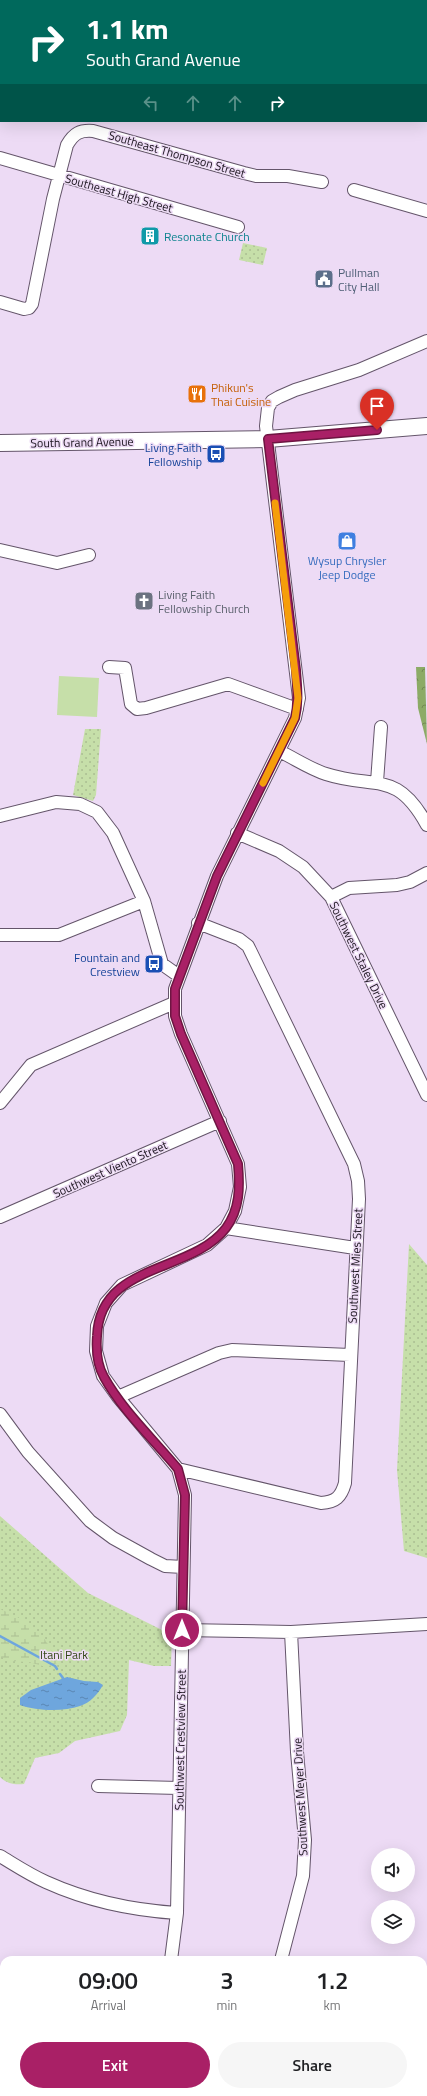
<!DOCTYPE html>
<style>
body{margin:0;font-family:"Titillium Web",sans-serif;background:#f6f6f6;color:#202124;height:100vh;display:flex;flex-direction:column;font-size:15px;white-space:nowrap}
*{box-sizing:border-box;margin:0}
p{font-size:13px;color:#757577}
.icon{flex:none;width:22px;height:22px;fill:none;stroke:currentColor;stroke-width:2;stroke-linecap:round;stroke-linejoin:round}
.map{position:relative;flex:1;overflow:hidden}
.sheet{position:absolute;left:0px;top:1956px;width:427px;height:140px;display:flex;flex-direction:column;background:#fff;border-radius:12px 12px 0 0;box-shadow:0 4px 16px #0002}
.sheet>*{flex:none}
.banner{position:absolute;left:0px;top:0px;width:427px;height:122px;box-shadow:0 4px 16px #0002;background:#00695c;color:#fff;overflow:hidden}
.tools{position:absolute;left:371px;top:1848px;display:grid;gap:8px}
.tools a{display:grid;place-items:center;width:44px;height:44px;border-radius:50%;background:#fff;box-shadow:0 4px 16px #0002;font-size:20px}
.pin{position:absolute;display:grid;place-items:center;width:34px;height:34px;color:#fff;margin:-41px -17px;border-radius:50% 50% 50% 0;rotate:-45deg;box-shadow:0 0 4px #0007}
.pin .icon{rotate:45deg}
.me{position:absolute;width:44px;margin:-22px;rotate:0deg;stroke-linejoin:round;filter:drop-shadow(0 0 3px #0008)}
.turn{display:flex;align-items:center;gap:14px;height:84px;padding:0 20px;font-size:18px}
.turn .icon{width:52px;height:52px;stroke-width:2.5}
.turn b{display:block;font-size:28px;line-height:34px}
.lanes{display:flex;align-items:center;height:38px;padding:0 20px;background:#0003;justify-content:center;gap:20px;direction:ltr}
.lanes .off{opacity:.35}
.eta{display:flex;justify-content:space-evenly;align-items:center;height:68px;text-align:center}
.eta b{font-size:24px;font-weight:600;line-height:28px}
.cta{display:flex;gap:8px;margin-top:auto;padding:8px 20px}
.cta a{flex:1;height:46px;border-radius:24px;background:#a92066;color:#fff;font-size:16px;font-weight:600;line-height:46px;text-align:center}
.cta a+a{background:#f6f6f6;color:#202124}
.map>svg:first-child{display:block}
.grass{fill:url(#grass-dots)}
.forest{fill:url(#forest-crowns)}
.wetland{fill:url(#wetland-marsh)}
.garden{fill:#c6dfa9}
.water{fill:url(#water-ripples)}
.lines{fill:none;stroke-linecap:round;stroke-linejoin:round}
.stream{stroke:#6ea6dd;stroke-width:2.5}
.minor-casing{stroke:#64556a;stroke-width:14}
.major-casing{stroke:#64556a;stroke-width:18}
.minor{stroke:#fff;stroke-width:12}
.major{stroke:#fff;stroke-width:16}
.route-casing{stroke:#6e1542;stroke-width:10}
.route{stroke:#a92066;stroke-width:7}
.slow{stroke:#f59e0b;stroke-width:7}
.labels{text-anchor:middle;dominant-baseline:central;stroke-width:3;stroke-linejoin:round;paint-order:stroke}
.street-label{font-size:12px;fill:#1a141d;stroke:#eddbf5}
.culture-label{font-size:12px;fill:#0d838f;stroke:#eddbf5;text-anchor:start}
.service-label{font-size:12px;fill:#4e5e75;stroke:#eddbf5;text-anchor:start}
.food-label{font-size:12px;fill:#c56008;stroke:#eddbf5;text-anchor:start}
.transit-label{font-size:12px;fill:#164399;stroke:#eddbf5;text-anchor:end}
.shop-label{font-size:12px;fill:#366cbe;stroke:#eddbf5}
.worship-label{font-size:12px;fill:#5b616d;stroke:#eddbf5;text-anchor:start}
.park-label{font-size:12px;fill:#344817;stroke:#eddbf5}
</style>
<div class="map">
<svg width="427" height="2096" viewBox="0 0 427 2096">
<defs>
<pattern id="grass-dots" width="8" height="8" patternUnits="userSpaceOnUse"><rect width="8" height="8" fill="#c6dfa9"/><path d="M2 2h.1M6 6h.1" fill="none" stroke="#aabe91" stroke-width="1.8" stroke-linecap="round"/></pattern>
<pattern id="forest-crowns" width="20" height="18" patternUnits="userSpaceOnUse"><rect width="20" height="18" fill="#8cab66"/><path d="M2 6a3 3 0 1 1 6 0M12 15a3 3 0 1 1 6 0" fill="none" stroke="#728a53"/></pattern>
<pattern id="wetland-marsh" width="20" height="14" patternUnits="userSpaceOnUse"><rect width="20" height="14" fill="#c6dfa9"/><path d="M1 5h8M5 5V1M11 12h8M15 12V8" fill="none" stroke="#aabe91"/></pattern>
<pattern id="water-ripples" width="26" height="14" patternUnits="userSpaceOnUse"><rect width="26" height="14" fill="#6ea6dd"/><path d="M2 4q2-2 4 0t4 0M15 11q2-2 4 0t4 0" fill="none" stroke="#5a86b3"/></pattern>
</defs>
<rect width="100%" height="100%" fill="#eddbf5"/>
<!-- grass -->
<path class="grass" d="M243,243L267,248L263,265L239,260Z
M85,729H101L96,795L93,801L73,795Z
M409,1244L427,1265V1558L404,1551L397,1470Z
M0,1516L88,1593L172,1635L171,1666H154L129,1660L127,1715L120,1731L75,1741L59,1753L35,1758L24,1784C15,1785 7,1784 0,1777Z"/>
<!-- forest -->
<path class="forest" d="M416,667H425L427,744L418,708Z"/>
<!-- wetland -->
<path class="wetland" d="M0,1609C30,1622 45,1631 57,1663L46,1667L29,1662L9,1661L0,1656Z"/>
<!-- garden -->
<path class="garden" d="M59,676L99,678L97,717L57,715Z"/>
<!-- water -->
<path class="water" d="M67,1677L84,1681L98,1682L103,1685C98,1694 90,1703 80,1706C63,1712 37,1711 20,1705V1698L31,1690Z"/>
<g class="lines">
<!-- stream -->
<path class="stream" d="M0,1636L55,1666L57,1669
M60,1674L63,1678"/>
<defs>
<path id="minor" d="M71,0L75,1
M24,1V0
M162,1L163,0
M281,1V0
M395,1V0
M0,89L1,85
M426,101H427
M0,158L238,227
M354,190L427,211
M0,302L24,309L29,308L32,304L53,199L67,145C74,133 80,130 93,131L244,173L256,176H288L322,182
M0,550L57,563L89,555
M109,667L125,668L131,704L137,709L146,708L228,684L297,709
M279,751C294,758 310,769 326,774C376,790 396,769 427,825
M377,782L381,727
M0,816L56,802L80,804L97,812L113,833L144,901L162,964L179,976
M237,833L279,851L303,867L331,897L427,1095
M331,897L349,888L397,885L410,882L427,873
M0,935H59L144,901
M0,1103L31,1065L174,1003
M0,1217L220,1121
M226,1228L355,1248
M118,1397L219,1353L232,1350L350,1355
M0,1414L28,1452L90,1521L113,1538L151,1559L165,1566L183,1567
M178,1469L321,1503C336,1502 341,1497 345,1483L359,1199L358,1181L354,1164L248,946L239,939L198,923
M182,1630L291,1632L427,1624
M98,1786L179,1788
M0,1856C15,1865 30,1875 46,1882C88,1901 130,1910 177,1913
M171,1960L177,1913L185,1495L178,1469L118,1397L103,1376L96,1351L97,1326L106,1303L122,1285L207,1245L226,1228L235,1211L240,1187L238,1164L181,1034L175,1016V989L217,876L295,718L299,698L266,426L268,408L272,401L279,397L295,390L359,370L427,341
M281,1960L303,1876L305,1840L297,1752L291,1632
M138,2096V2092
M245,2096L246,2092"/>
<path id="major" d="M0,443L268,439L427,426"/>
</defs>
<!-- minor casing -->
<use href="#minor" class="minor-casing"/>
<!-- major casing -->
<use href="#major" class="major-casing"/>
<!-- minor -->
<use href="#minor" class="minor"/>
<!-- major -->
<use href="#major" class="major"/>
</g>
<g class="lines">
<defs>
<path id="route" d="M182,1630L185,1495L178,1469C154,1440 122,1410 104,1377C97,1365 96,1350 97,1336C100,1262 191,1274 226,1228C240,1209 240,1187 238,1164L181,1034L175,1016V989L217,876L295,718C299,701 297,687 296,670L268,439L377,430"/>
</defs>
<!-- route casing -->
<use href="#route" class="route-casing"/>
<!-- route -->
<use href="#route" class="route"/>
<!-- slow -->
<path class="slow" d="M263,783L295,718L298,698L275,503"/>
</g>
<!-- icons -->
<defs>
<symbol id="building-square" viewBox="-11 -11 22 22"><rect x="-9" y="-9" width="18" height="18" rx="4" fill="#0f9aa8" stroke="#eddbf5"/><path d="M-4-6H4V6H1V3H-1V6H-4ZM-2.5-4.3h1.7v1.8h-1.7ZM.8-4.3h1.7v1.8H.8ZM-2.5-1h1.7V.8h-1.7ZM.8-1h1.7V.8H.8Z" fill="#fff"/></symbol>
<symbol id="civic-square" viewBox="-11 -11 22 22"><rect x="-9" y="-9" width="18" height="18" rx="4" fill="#5c6f8a" stroke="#eddbf5"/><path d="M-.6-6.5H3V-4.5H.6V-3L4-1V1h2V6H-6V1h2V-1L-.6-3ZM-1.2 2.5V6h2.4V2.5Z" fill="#fff"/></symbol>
<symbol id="restaurant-square" viewBox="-11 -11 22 22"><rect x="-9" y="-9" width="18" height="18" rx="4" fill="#e8710a" stroke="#eddbf5"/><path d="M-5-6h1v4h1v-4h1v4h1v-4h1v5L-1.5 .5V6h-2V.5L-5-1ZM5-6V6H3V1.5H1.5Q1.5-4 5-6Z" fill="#fff"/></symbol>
<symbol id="bus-square" viewBox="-11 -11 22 22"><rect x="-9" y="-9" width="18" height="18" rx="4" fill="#1a4fb4" stroke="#eddbf5"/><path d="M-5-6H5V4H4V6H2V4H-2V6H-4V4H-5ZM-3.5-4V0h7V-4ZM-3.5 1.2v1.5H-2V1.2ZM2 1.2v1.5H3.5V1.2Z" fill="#fff"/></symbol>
<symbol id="shop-square" viewBox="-11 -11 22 22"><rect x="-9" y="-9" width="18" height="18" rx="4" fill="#3f7fe0" stroke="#eddbf5"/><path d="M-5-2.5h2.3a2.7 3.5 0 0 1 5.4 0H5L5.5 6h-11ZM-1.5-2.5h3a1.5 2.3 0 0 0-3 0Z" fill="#fff"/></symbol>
<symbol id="church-square" viewBox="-11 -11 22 22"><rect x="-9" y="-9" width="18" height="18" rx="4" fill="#6b7280" stroke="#eddbf5"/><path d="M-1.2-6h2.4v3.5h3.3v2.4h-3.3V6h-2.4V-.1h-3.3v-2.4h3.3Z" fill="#fff"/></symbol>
</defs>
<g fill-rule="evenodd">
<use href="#building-square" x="139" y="225" width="22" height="22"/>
<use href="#civic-square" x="313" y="268" width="22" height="22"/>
<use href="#restaurant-square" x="186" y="383" width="22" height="22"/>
<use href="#bus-square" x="205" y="443" width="22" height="22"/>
<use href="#shop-square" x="336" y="530" width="22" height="22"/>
<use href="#church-square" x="133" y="590" width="22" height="22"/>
<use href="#bus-square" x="143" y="953" width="22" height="22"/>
</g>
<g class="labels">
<!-- street labels -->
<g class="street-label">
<text transform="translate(177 154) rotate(16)">Southeast Thompson Street</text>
<text transform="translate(119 193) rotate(16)">Southeast High Street</text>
<text transform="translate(82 442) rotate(-1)">South Grand Avenue</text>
<text transform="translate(359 955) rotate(64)">Southwest Staley Drive</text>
<text transform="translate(110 1169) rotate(-24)">Southwest Viento Street</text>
<text transform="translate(355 1266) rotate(-87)">Southwest Mies Street</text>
<text transform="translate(180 1740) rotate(-89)">Southwest Crestview Street</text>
<text transform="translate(300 1797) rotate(-93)">Southwest Meyer Drive</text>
</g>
<!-- culture labels -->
<g class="culture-label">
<text x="164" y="236">Resonate Church</text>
</g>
<!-- service labels -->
<g class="service-label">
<text x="338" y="272">Pullman<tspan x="338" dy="14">City Hall</tspan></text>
</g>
<!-- food labels -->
<g class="food-label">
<text x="211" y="387">Phikun's<tspan x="211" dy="14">Thai Cuisine</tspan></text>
</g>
<!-- transit labels -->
<g class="transit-label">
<text x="202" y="447">Living Faith<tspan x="202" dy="14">Fellowship</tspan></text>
<text x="140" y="957">Fountain and<tspan x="140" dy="14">Crestview</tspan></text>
</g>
<!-- shop labels -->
<g class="shop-label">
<text x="347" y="560">Wysup Chrysler<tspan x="347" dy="14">Jeep Dodge</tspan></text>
</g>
<!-- worship labels -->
<g class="worship-label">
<text x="158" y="594">Living Faith<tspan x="158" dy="14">Fellowship Church</tspan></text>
</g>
<!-- park labels -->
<g class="park-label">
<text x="64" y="1654">Itani Park</text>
</g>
</g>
</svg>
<div class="tools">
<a><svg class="icon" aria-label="sound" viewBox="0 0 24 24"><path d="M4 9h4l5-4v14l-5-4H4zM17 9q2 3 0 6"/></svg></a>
<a><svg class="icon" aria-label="layers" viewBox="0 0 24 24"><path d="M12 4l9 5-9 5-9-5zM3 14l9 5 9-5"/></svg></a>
</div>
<div class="pin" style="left:377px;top:430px;background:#d93025"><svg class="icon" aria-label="arrive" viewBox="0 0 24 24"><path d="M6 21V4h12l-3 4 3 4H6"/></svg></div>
<svg class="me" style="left:182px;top:1630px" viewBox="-20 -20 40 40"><circle r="17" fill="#a92066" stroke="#fff" stroke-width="3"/><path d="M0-11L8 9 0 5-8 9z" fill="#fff"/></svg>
<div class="banner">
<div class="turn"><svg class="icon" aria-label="right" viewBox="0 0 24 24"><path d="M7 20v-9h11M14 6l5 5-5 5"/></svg><div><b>1.1 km</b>South Grand Avenue</div></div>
<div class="lanes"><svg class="icon off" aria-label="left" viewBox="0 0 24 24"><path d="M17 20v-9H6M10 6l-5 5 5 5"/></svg><svg class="icon off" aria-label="ahead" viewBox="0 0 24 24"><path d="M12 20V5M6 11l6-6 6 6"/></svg><svg class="icon off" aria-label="ahead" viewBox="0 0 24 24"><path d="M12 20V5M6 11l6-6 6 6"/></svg><svg class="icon" aria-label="right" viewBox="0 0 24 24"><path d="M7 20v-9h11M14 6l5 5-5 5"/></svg></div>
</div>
<section class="sheet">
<div class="eta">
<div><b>09:00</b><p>Arrival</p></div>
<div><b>3</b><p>min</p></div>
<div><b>1.2</b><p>km</p></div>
</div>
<div class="cta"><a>Exit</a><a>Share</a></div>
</section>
</div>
